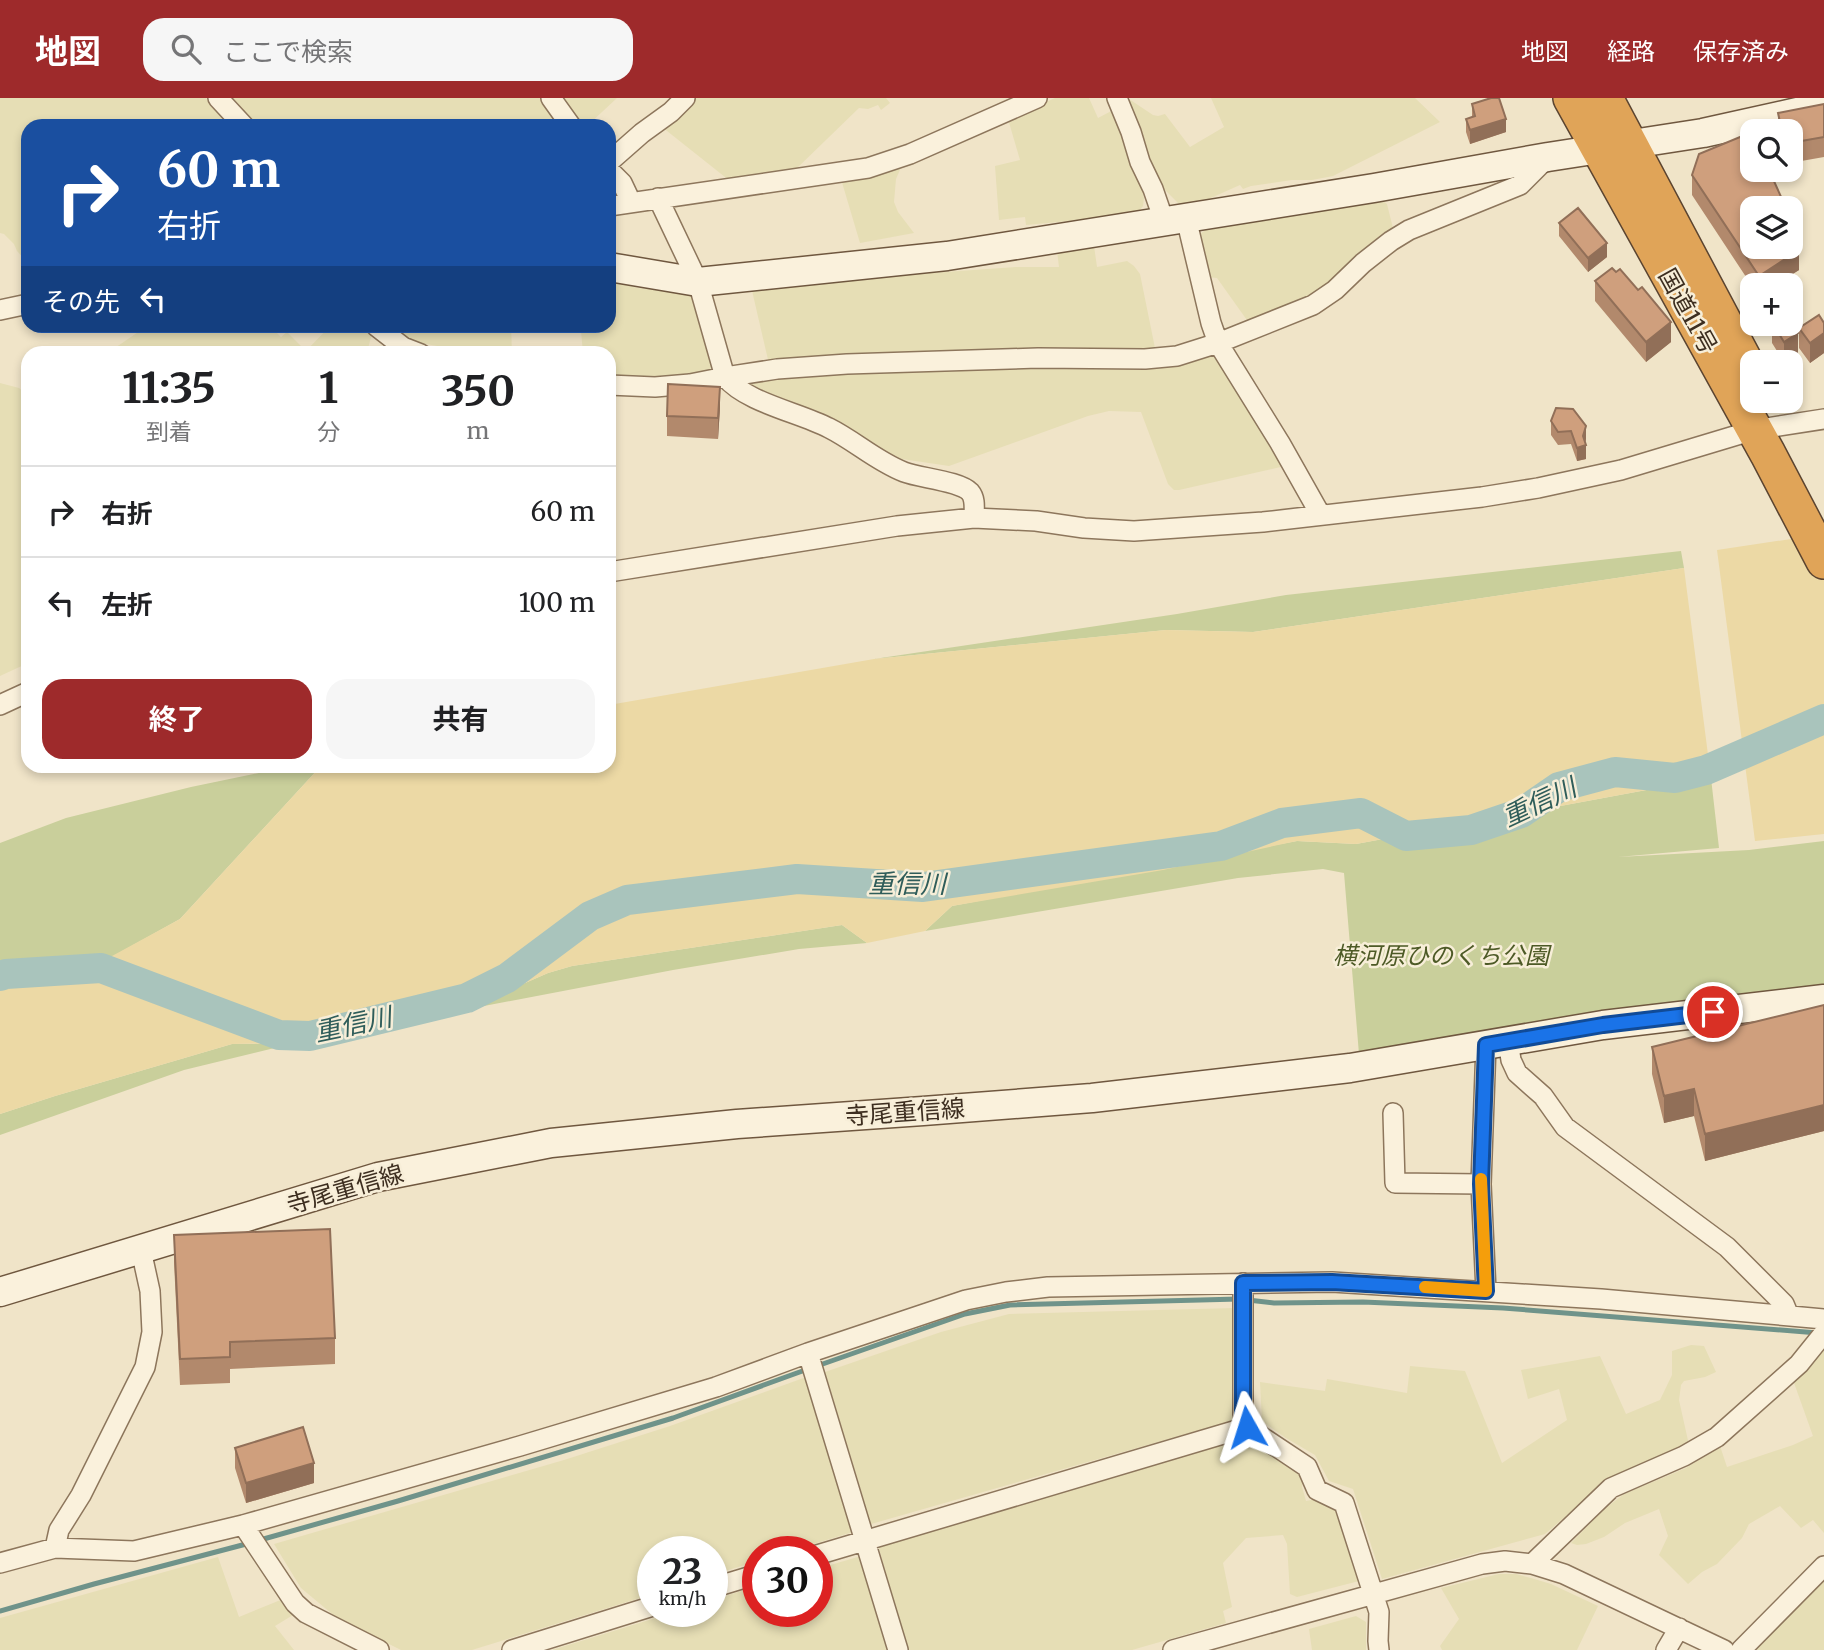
<!DOCTYPE html>
<html lang="ja">
<meta charset="utf-8">
<style>
body{margin:0;font-family:Merriweather,"Noto Sans JP",serif;background:#f6f6f6;color:#202124;height:100vh;display:flex;flex-direction:column;font-size:26px;white-space:nowrap}
*{box-sizing:border-box;margin:0}
p{font-size:23px;color:#757577}
.icon{flex:none;width:38px;height:38px;fill:none;stroke:currentColor;stroke-width:2;stroke-linecap:round;stroke-linejoin:round}
.map{position:relative;flex:1;overflow:hidden}
.details{position:absolute;left:21px;top:248px;width:595px;height:427px;display:flex;flex-direction:column;background:#fff;border-radius:21px;box-shadow:0 4px 10px #0003}
.details>*{flex:none}
.banner{position:absolute;left:21px;top:21px;width:595px;height:214px;border-radius:21px;box-shadow:0 4px 10px #0003;background:#1a4fa0;color:#fff;overflow:hidden}
.controls{position:absolute;left:1740px;top:21px;display:grid;gap:14px}
.controls a{display:grid;place-items:center;width:63px;height:63px;border-radius:14px;background:#fff;box-shadow:0 4px 10px #0003;font-size:35px}
.speed{position:absolute;left:637px;top:1438px;display:flex;gap:14px;font-size:35px;font-weight:700;text-align:center}
.speed>*{display:grid;place-content:center;width:91px;height:91px;border-radius:50%;background:#fff;box-shadow:0 4px 10px #0003;line-height:1}
.speed small{font-size:18px;font-weight:400}
.speed .limit{border:10px solid #d22;background:#fff;color:#111}
.pin{position:absolute;display:grid;place-items:center;width:60px;height:60px;color:#fff;margin:-30px;border:4px solid #fff;border-radius:50%;box-shadow:0 2px 7px #0007}
.me{position:absolute;width:77px;margin:-38px;rotate:354deg;stroke-linejoin:round;filter:drop-shadow(0 0 5px #0008)}
.turn{display:flex;align-items:center;gap:24px;height:147px;padding:0 21px;font-size:32px}
.turn .icon{width:91px;height:91px;stroke-width:2.5}
.turn b{display:block;font-size:49px;line-height:60px}
.then{display:flex;align-items:center;height:66px;padding:0 21px;background:#0003;gap:14px;font-size:26px}
.eta{display:flex;justify-content:space-evenly;align-items:center;height:119px;text-align:center}
.eta b{font-size:42px;font-weight:700;line-height:49px}
.cta{display:flex;gap:14px;margin-top:auto;padding:14px 21px}
.cta a{flex:1;height:80px;border-radius:21px;background:#9e2a2b;color:#fff;font-size:28px;font-weight:700;line-height:80px;text-align:center}
.cta a+a{background:#f6f6f6;color:#202124}
ul{padding:0;list-style:none}
li{display:flex;align-items:center;gap:21px;height:91px;padding:0 21px;border-top:2px solid #e0e0e0}
li div{flex:1}
li b{display:block;font-size:26px}
li em{font-style:normal}
header{display:flex;align-items:center;gap:42px;box-sizing:border-box;height:98px;padding:0 35px;background:#9e2a2b;color:#fff}
header strong{font-size:33px}
nav{display:flex;gap:38px;margin-inline-start:auto;font-size:24px}
.search{width:490px;height:63px;background:#f6f6f6;display:flex;align-items:center;gap:18px;box-sizing:border-box;padding:0 24px;border-radius:21px;color:#757577;font-size:26px}
.map>svg:first-child{display:block}
.farmland{fill:#e6deb5}
.green{fill:#c9cf9b}
.sand{fill:#ecd9a5}
.lines{fill:none;stroke-linecap:round;stroke-linejoin:round}
.stream{stroke:#6f938a;stroke-width:5}
.river{stroke:#a9c4bc;stroke-width:30}
.street-casing{stroke:#8d765c;stroke-width:22}
.secondary-casing{stroke:#6f573f;stroke-width:31}
.highway-casing{stroke:#5b4430;stroke-width:38}
.street{stroke:#faf1dc;stroke-width:19}
.secondary{stroke:#faf1dc;stroke-width:28}
.highway{stroke:#e0a458;stroke-width:35}
.wall{fill:#b2896c}
.shaded-wall{fill:#916f58}
.building{fill:#cf9f7d;stroke:#916f58;stroke-width:2}
.route-casing{stroke:#114b97;stroke-width:18}
.route{stroke:#1a73e8;stroke-width:12}
.slow{stroke:#f59e0b;stroke-width:12}
.labels{text-anchor:middle;dominant-baseline:central;stroke-width:5;stroke-linejoin:round;paint-order:stroke}
.street-label{font-size:24px;fill:#3d2e20;stroke:#f7eed8}
.park-label{font-size:24px;font-style:italic;fill:#4d5a26;stroke:#f7eed8}
.water-label{font-size:26px;font-style:italic;fill:#2f5d5a;stroke:#f7eed8}
</style>
<header>
<strong>地図</strong>
<div class="search"><svg class="icon" aria-label="search" viewBox="0 0 24 24"><circle cx="10" cy="10" r="6"/><path d="M15 15l6 6"/></svg>ここで検索</div>
<nav><a>地図</a><a>経路</a><a>保存済み</a></nav>
</header>
<div class="map">
<svg width="1824" height="1552" viewBox="0 0 1824 1552">
<rect width="100%" height="100%" fill="#f0e4c8"/>
<!-- farmland -->
<path class="farmland" d="M0,0H206L232,28H28V165L17,153L14,146L4,136L0,135Z
M228,0H543L563,28H254Z
M560,0H617L587,28H580Z
M693,0H886L890,5L881,12L878,7L868,11L859,10L794,73L730,83L662,29Z
M1055,0H1089L1098,20L1117,10L1139,74L1144,100L1143,108L1139,113L1123,118L1026,127L1025,119L999,122L995,68L1020,62L1008,21Z
M1211,0H1415L1440,24L1333,78L1312,82H1292L1251,88L1243,91L1240,87L1195,107L1181,108L1164,91L1148,66L1127,2L1129,1L1153,17L1158,18L1165,16L1190,49L1224,29Z
M902,67L896,81L894,104L898,114L914,135L860,145L841,81L850,82L877,78Z
M1380,101L1387,106L1394,134L1324,194L1249,225L1217,180L1207,179L1199,142L1200,136L1208,130Z
M1094,148L1097,169L1127,163L1134,168L1140,176L1156,255L769,266L750,184L874,179L1016,169H1059L1057,153Z
M609,183L638,190L682,193L690,197L695,203L713,268L703,278L665,283L609,281V256L583,255L581,233L582,228H609Z
M147,228H274L272,230L281,239L287,234L306,253L330,228H364L372,235L367,255L106,256Z
M441,228H511L512,255H443V249L420,245L400,238L401,234Z
M1217,253L1285,368L1179,392H1174L1168,386L1141,314L1109,313L1088,318L949,368L902,361L744,286L786,278Z
M0,285L19,290L28,298V565L0,578Z
M1235,1210V1322L871,1426L825,1274L941,1234L1009,1216Z
M1824,1244V1435L1813,1422L1801,1430L1780,1408L1749,1426L1742,1440L1717,1466L1702,1474L1688,1486L1659,1457L1668,1438L1659,1411L1625,1425L1604,1439L1586,1446L1577,1447L1571,1445L1603,1412L1624,1396L1686,1370L1720,1348L1727,1369L1793,1347L1813,1338L1793,1282Z
M1691,1247L1704,1248L1716,1274L1705,1279L1684,1283L1681,1287L1679,1302L1689,1347L1612,1379L1545,1436L1382,1481L1353,1391L1329,1383L1315,1357L1286,1340L1262,1323L1260,1284L1325,1293L1327,1281L1407,1295L1410,1268L1465,1273L1502,1365L1567,1322L1559,1291L1528,1301L1521,1272L1600,1258L1626,1316L1660,1302L1672,1277V1253Z
M809,1278L853,1434L787,1454H758V1463L712,1477V1454H653V1496L472,1552H401L337,1520L301,1490L274,1446L564,1362L670,1328Z
M1246,1338L1291,1368L1303,1380L1302,1389L1306,1403L1316,1401L1332,1407L1338,1415L1359,1483L1297,1499L1290,1496L1287,1446L1283,1437L1246,1440L1223,1465L1232,1509L1223,1513L1226,1525L1132,1552H907L878,1447Z
M861,1458L887,1552H552L675,1514H712V1502L758,1488V1514H817V1471Z
M218,1459L239,1519L283,1501L293,1517L275,1528L294,1552H0V1520Z
M1499,1476H1516L1531,1480L1551,1486L1598,1508L1577,1552H1442L1440,1548L1459,1521L1441,1490Z
M1824,1476V1552H1757L1756,1549Z
M1356,1518L1366,1524V1552H1312L1309,1531Z"/>
<!-- green -->
<path class="green" d="M1681,453L1684,470L1253,534L1166,532L874,561L1177,516L1286,497Z
M288,669H320L180,821L101,865L19,867L0,872V745L66,720L191,689Z
M1711,680L1719,750L1618,759L1749,752L1824,743V891L1359,956L1344,775L1323,771L1238,780L925,833L952,808L1297,743L1356,746Z
M842,827L867,845L799,851L673,872L463,912L548,875L572,868Z
M295,945L184,972L0,1037V1016L55,998L232,946Z"/>
<!-- sand -->
<path class="sand" d="M1824,436V736L1755,743L1717,452Z
M1684,470L1711,680L1356,746L1297,743L1163,772L952,808L925,833L867,845L842,827L572,868L548,875L463,912L295,945L232,946L55,998L0,1016V872L19,867L101,864L180,821L320,669L609,668V607L874,561L1166,532L1253,534Z"/>
<g class="lines">
<!-- stream -->
<path class="stream" d="M1248,1202L1274,1205L1363,1204L1503,1210L1818,1235
M817,1268L965,1216L1010,1207L1239,1201
M260,1442L398,1403L673,1320L808,1271
M0,1513L94,1486L250,1445"/>
<!-- river -->
<path class="river" d="M0,878L6,876L101,870L279,937L310,938L467,900L507,880L590,818L627,802L797,781L923,789L1221,748L1282,725L1361,715L1406,738L1471,732L1521,715L1559,689L1615,674L1675,680L1706,672L1824,621"/>
<defs>
<path id="street" d="M218,0L244,28
M551,0L571,28
M1117,0L1131,34L1140,64L1153,91L1164,123
M609,64L642,35L671,14L685,0
M609,72L622,85L631,104
M658,100L698,184L725,279C747,305 798,314 829,330C855,343 876,363 904,374C919,380 960,383 970,394C976,401 974,411 974,420
M609,108L868,70L910,56L1037,0
M1186,120L1211,225L1218,245L1280,345L1320,416
M0,212L28,206
M376,228L403,249L421,256
M609,287L655,289L690,286L725,279L777,271L847,266L1038,260L1145,261L1177,258L1218,245L1313,207L1335,192L1363,165L1391,143L1409,132L1520,87L1548,59
M609,474L897,428L974,420L1036,423L1084,430L1134,433L1263,424L1482,399L1538,390L1621,372L1754,332L1824,321
M0,607L28,594
M1508,943L1511,962L1517,975L1543,998L1565,1029L1727,1149L1784,1206L1789,1218
M1393,1015L1395,1085L1481,1086
M1243,1185V1316L1247,1329
M1486,1193L1481,1086L1486,947
M808,1255L898,1552
M243,1427L295,1505L306,1515L379,1552
M55,1450L59,1432L81,1397L145,1269L152,1234L150,1193L141,1152
M817,1457L1247,1329L1307,1369L1317,1392L1344,1405L1379,1514L1378,1543L1379,1552
M0,1465L55,1450L134,1453L243,1427L520,1348L716,1289L808,1255L966,1202L1006,1194L1048,1189L1332,1184L1601,1201L1824,1221
M1532,1466L1611,1390L1684,1358L1717,1339L1799,1266L1824,1235
M712,1490L758,1476
M512,1552L653,1508
M1173,1552L1482,1466L1505,1463L1532,1466L1564,1476L1724,1552
M1666,1552L1679,1530
M1741,1552L1824,1468"/>
<path id="secondary" d="M609,169L698,184L947,158L1374,90L1548,59L1703,35L1824,8
M0,1194L378,1079L551,1045L737,1026L923,1013L1092,1000L1350,970L1603,927L1824,901"/>
<path id="highway" d="M1571,0L1768,356L1824,463
M1605,0L1752,277"/>
</defs>
<!-- street casing -->
<use href="#street" class="street-casing"/>
<!-- secondary casing -->
<use href="#secondary" class="secondary-casing"/>
<!-- highway casing -->
<use href="#highway" class="highway-casing"/>
<!-- street -->
<use href="#street" class="street"/>
<!-- secondary -->
<use href="#secondary" class="secondary"/>
<!-- highway -->
<use href="#highway" class="highway"/>
</g>
<!-- wall -->
<path class="wall" d="M1472,6L1506,34L1470,46L1466,34V21L1472,19Z
M1824,6V59L1790,65V33H1778V15Z
M1692,77L1782,110H1752L1799,172L1775,187L1752,188L1692,97Z
M1559,125L1607,159L1588,174L1559,138Z
M1595,183L1671,244L1646,264L1595,203Z
M1824,225V255L1810,265L1799,250V230Z
M1772,226H1790L1798,255L1784,264L1772,245Z
M720,309L718,341L667,338V318Z
M1551,323L1586,328V341L1585,345L1586,361L1577,363L1571,346L1558,347L1551,337Z
M1824,907V1033L1705,1063L1694,1018L1664,1025L1652,976V949Z
M174,1137L335,1240V1266L230,1271V1285L180,1287L174,1164Z
M235,1350L314,1385L246,1405L235,1370Z"/>
<!-- shaded-wall -->
<path class="shaded-wall" d="M1506,21V34L1470,46V32Z
M1607,145V159L1588,174V160Z
M1799,152V172L1775,187H1759V178Z
M1671,224V244L1646,264V244Z
M1798,235V255L1784,264V244Z
M1824,235V255L1810,265V245Z
M720,289V309L718,341V320Z
M1586,328V341L1584,348L1586,347V361L1577,363V350Z
M1694,991V1018L1664,1025V998Z
M1824,1007V1033L1705,1063V1036Z
M314,1365V1385L246,1405V1385Z"/>
<!-- building -->
<path class="building" d="M1491,0H1499L1506,21L1470,32L1466,21L1475,18L1472,6Z
M1824,6V39L1790,45V33H1782L1778,15Z
M1752,34V72H1769L1782,101L1777,110H1752V149H1790V139L1799,152L1759,178L1692,77L1699,56Z
M1578,110L1607,145L1588,160L1559,125Z
M1612,170L1616,174L1620,171L1638,192L1642,189L1671,224L1646,244L1595,183Z
M1819,217L1824,225V235L1810,245L1799,230Z
M1790,223L1798,235L1784,244L1773,226H1790Z
M668,286L720,289L718,320L667,318Z
M1556,310L1573,311L1586,328L1583,338L1586,347L1577,350L1571,333L1558,334L1551,323Z
M1824,907V1007L1705,1036L1694,991L1664,998L1652,949Z
M330,1131L335,1240L230,1244V1259L180,1261L174,1137Z
M303,1329L314,1365L246,1385L235,1350Z"/>
<g class="lines">
<defs>
<path id="route" d="M1247,1329L1243,1316V1185L1332,1184L1486,1193L1481,1086L1486,947L1603,927L1713,914"/>
</defs>
<!-- route casing -->
<use href="#route" class="route-casing"/>
<!-- route -->
<use href="#route" class="route"/>
<!-- slow -->
<path class="slow" d="M1425,1189L1486,1193L1481,1081"/>
</g>
<g class="labels">
<!-- street labels -->
<g class="street-label">
<text transform="translate(1688 213) rotate(61)">国道11号</text>
<text transform="translate(905 1014) rotate(-4)">寺尾重信線</text>
<text transform="translate(345 1091) rotate(-16)">寺尾重信線</text>
</g>
<!-- park labels -->
<g class="park-label">
<text x="1441" y="857">横河原ひのくち公園</text>
</g>
<!-- water labels -->
<g class="water-label">
<text transform="translate(1539 704) rotate(-25)">重信川</text>
<text x="907" y="785">重信川</text>
<text transform="translate(353 926) rotate(-12)">重信川</text>
</g>
</g>
</svg>
<div class="controls">
<a><svg class="icon" aria-label="search" viewBox="0 0 24 24"><circle cx="10" cy="10" r="6"/><path d="M15 15l6 6"/></svg></a>
<a><svg class="icon" aria-label="layers" viewBox="0 0 24 24"><path d="M12 4l9 5-9 5-9-5zM3 14l9 5 9-5"/></svg></a>
<a>+</a>
<a>−</a>
</div>
<div class="speed"><div>23<small>km/h</small></div><div class="limit">30</div></div>
<div class="pin" style="left:1713px;top:914px;background:#d93025"><svg class="icon" aria-label="arrive" viewBox="0 0 24 24"><path d="M6 21V4h12l-3 4 3 4H6"/></svg></div>
<svg class="me" style="left:1247px;top:1329px" viewBox="-20 -20 40 40"><path d="M0-17L14 15 0 8-14 15z" fill="#1a73e8" stroke="#fff" stroke-width="4"/></svg>
<div class="banner">
<div class="turn"><svg class="icon" aria-label="right" viewBox="0 0 24 24"><path d="M7 20v-9h11M14 6l5 5-5 5"/></svg><div><b>60 m</b>右折</div></div>
<div class="then">その先<svg class="icon" aria-label="left" viewBox="0 0 24 24"><path d="M17 20v-9H6M10 6l-5 5 5 5"/></svg></div>
</div>
<section class="details">
<div class="eta">
<div><b>11:35</b><p>到着</p></div>
<div><b>1</b><p>分</p></div>
<div><b>350</b><p>m</p></div>
</div>
<ul>
<li><svg class="icon" aria-label="right" viewBox="0 0 24 24"><path d="M7 20v-9h11M14 6l5 5-5 5"/></svg><div><b>右折</b></div><em>60 m</em></li>
<li><svg class="icon" aria-label="left" viewBox="0 0 24 24"><path d="M17 20v-9H6M10 6l-5 5 5 5"/></svg><div><b>左折</b></div><em>100 m</em></li>
</ul>
<div class="cta"><a>終了</a><a>共有</a></div>
</section>
</div>
